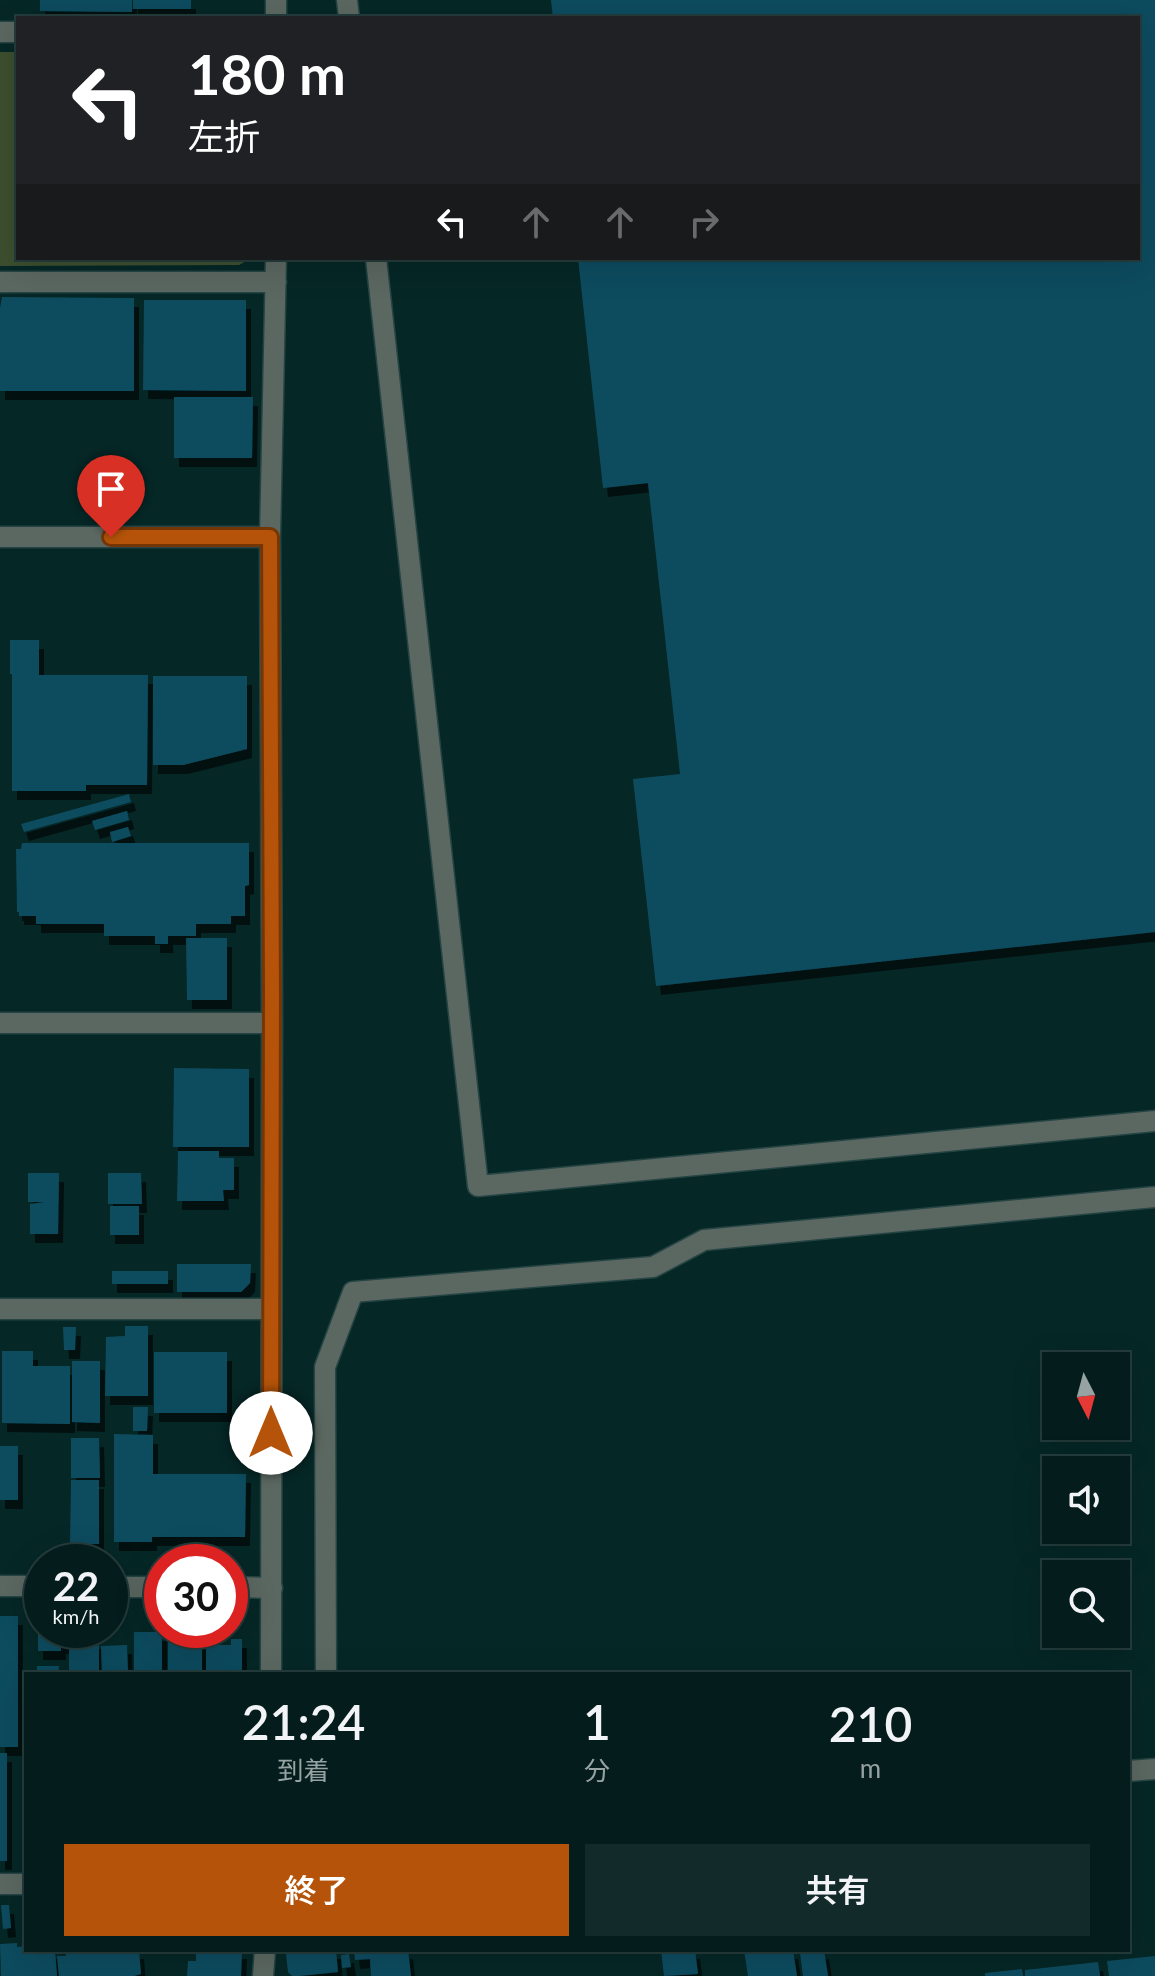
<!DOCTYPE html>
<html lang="ja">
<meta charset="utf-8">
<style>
body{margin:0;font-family:Lato,"Noto Sans JP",sans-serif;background:#122a29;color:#f1f3f6;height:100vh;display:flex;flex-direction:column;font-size:30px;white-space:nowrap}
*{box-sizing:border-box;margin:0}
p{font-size:26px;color:#97a2a3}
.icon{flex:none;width:44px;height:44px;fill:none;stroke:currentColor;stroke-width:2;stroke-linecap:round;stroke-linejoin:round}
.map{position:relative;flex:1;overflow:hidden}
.details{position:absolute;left:24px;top:1672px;width:1106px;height:280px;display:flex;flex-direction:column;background:#041d1c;border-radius:0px;box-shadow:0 8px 32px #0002,0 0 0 2px #253b3b}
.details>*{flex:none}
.hud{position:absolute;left:16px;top:16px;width:1124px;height:244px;border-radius:0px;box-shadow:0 8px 32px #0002,0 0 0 2px #253b3b;background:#202124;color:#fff;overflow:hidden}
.needle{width:52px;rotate:174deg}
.buttons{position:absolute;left:1042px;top:1352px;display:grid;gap:16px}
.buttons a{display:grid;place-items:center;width:88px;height:88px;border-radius:0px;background:#041d1c;box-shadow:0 8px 32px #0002,0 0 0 2px #253b3b;font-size:40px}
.speed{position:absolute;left:24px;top:1544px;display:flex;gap:16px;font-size:40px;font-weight:700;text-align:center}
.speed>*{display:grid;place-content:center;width:104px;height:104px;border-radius:50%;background:#041d1c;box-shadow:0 8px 32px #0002,0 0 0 2px #253b3b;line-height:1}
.speed small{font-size:20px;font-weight:400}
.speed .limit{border:12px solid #d22;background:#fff;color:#111}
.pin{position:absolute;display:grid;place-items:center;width:68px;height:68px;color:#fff;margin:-82px -34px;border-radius:50% 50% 50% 0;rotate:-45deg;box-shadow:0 0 8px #0007}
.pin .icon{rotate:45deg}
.me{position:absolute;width:88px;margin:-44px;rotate:0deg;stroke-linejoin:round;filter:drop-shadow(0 0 6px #0008)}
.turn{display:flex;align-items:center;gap:28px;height:168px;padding:0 40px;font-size:36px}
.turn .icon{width:104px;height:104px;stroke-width:2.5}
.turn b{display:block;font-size:56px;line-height:68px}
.lanes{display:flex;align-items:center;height:76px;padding:0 40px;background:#0003;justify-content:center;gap:40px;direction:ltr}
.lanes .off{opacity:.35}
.eta{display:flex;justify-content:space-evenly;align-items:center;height:136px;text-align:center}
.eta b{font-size:48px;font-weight:600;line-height:56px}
.cta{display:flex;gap:16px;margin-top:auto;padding:16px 40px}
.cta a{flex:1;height:92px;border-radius:0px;background:#b45309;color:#fff;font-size:32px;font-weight:600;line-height:92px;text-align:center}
.cta a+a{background:#122a29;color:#f1f3f6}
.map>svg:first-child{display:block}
.green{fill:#3d4f2f}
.building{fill:#0e4b5e;filter:url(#shadow)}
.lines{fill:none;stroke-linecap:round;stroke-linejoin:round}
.minor-casing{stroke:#254443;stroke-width:23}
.minor{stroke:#5b6761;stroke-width:20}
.route-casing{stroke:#753606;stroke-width:20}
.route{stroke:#b45309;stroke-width:14}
</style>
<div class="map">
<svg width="1155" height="1976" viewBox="0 0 1155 1976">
<defs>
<filter id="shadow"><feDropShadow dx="5" dy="9" stdDeviation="0" flood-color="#0009"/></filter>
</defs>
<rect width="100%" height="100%" fill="#052726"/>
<!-- green -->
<path class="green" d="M0,52H18V258H252L239,265L0,266Z"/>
<!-- building -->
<path class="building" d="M40,0H132V12L40,11Z
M133,0H191V9H133Z
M551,0H1155V932L656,986L633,779L680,774L648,483L603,488L578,258H1138V18H553Z
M2,297L134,298V391H0V308Z
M144,300H246V391L143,390Z
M174,397H253L252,458H174Z
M10,640H39V675H148L147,785H86V791H12V674H10Z
M153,676H247V749L183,765H153Z
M129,794L131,802L24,832L21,824Z
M127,811L129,820L95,830L92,821Z
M128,827L131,836L112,842L110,832Z
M22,843H249V885L245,886V916H231V924H196V936H168V944H155V936H104V924H36V916H19V912H17L16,849H21Z
M186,938H227V1000H187Z
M174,1068L249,1069V1147H173Z
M178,1151H219V1158H234V1190H223L224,1201H177Z
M28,1173H59L58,1234H30V1204L45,1202H28Z
M108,1173H141L142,1204H108Z
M110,1206H139V1235H110Z
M177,1264H251L250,1283L241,1292H177Z
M112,1271H168V1284H112Z
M125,1326H148V1396H105L106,1337L125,1336Z
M63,1327H76L75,1350H64Z
M2,1351H33V1366H70V1424L2,1423Z
M154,1352H227V1413H154Z
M72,1361H100V1423L72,1422Z
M133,1407H148L147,1431H133Z
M114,1434L153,1435V1474H246L245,1537H152V1542H114Z
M71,1438H99L100,1478H71Z
M0,1446H18V1500H0Z
M71,1480H99V1544H70Z
M0,1616H18V1747H0Z
M38,1618H42V1630H67V1645H61V1651H38Z
M134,1632H162V1674H134Z
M168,1632H202V1674H168Z
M231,1639H242V1674H206V1645H231Z
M69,1640H99V1674H69Z
M127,1645L128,1674H102L101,1646Z
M37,1666H59L58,1674H37Z
M0,1753H7V1861H0Z
M1,1905H9L11,1928L3,1929Z
M17,1943V1947L26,1946V1950H55L57,1976H1L0,1944Z
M66,1950H139L141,1974L134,1976H59L57,1956H66Z
M196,1950H242L241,1976H187L188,1961H196Z
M322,1950H336L338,1972L299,1976H292L288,1972L286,1954Z
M354,1950H408L411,1976H371L370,1959L355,1960Z
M661,1950H695L698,1974L664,1976Z
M744,1950H793L797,1976H748Z
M824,1950L828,1976H803L800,1953Z
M349,1954L351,1967L342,1968L341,1955Z
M1155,1956V1976H1109L1107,1961Z
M1098,1962L1100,1976H1025V1970Z
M1022,1969L1023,1976H985V1973Z"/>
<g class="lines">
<defs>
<path id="minor" d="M347,0L349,18
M276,18V0
M0,32H18
M376,258L478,1186L1155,1121
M0,282H276
M0,537H270
M0,1023H272
M0,1309H271
M0,1586H42
M110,1587H162
M230,1587L272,1588
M271,1674L272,1023L270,537L276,258
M326,1674L325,1367L353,1292L653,1267L704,1240L1155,1197
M1128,1771L1155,1769
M0,1884H26
M263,1976L265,1950"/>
</defs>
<!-- minor casing -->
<use href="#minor" class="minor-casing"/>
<!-- minor -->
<use href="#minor" class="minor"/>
</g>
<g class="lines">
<defs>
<path id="route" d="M111,537H270L272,994L271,1433"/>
</defs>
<!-- route casing -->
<use href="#route" class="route-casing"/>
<!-- route -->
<use href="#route" class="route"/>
</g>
</svg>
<div class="buttons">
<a><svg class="needle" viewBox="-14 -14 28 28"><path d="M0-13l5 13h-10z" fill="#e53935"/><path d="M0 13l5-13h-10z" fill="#97a2a3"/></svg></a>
<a><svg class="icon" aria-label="sound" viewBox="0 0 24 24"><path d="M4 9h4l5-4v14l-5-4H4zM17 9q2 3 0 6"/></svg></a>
<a><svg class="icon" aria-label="search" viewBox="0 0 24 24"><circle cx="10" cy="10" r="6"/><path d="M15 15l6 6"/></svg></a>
</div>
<div class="speed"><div>22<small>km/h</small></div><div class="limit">30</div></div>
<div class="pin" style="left:111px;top:537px;background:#d93025"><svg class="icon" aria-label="arrive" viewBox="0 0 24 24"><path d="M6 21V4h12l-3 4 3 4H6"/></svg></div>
<svg class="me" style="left:271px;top:1433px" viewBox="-20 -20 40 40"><circle r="19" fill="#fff"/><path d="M0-13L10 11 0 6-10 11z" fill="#b45309"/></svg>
<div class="hud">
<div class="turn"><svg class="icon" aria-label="left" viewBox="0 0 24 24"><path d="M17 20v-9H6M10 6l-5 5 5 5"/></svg><div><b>180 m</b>左折</div></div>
<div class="lanes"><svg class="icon" aria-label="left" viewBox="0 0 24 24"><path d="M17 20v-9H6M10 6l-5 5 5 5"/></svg><svg class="icon off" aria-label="ahead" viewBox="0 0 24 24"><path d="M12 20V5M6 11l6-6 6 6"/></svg><svg class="icon off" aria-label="ahead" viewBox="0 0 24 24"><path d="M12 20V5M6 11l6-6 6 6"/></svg><svg class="icon off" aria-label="right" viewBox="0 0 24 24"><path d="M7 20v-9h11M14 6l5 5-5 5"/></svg></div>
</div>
<section class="details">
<div class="eta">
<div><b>21:24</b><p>到着</p></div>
<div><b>1</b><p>分</p></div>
<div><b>210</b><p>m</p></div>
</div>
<div class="cta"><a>終了</a><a>共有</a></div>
</section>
</div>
